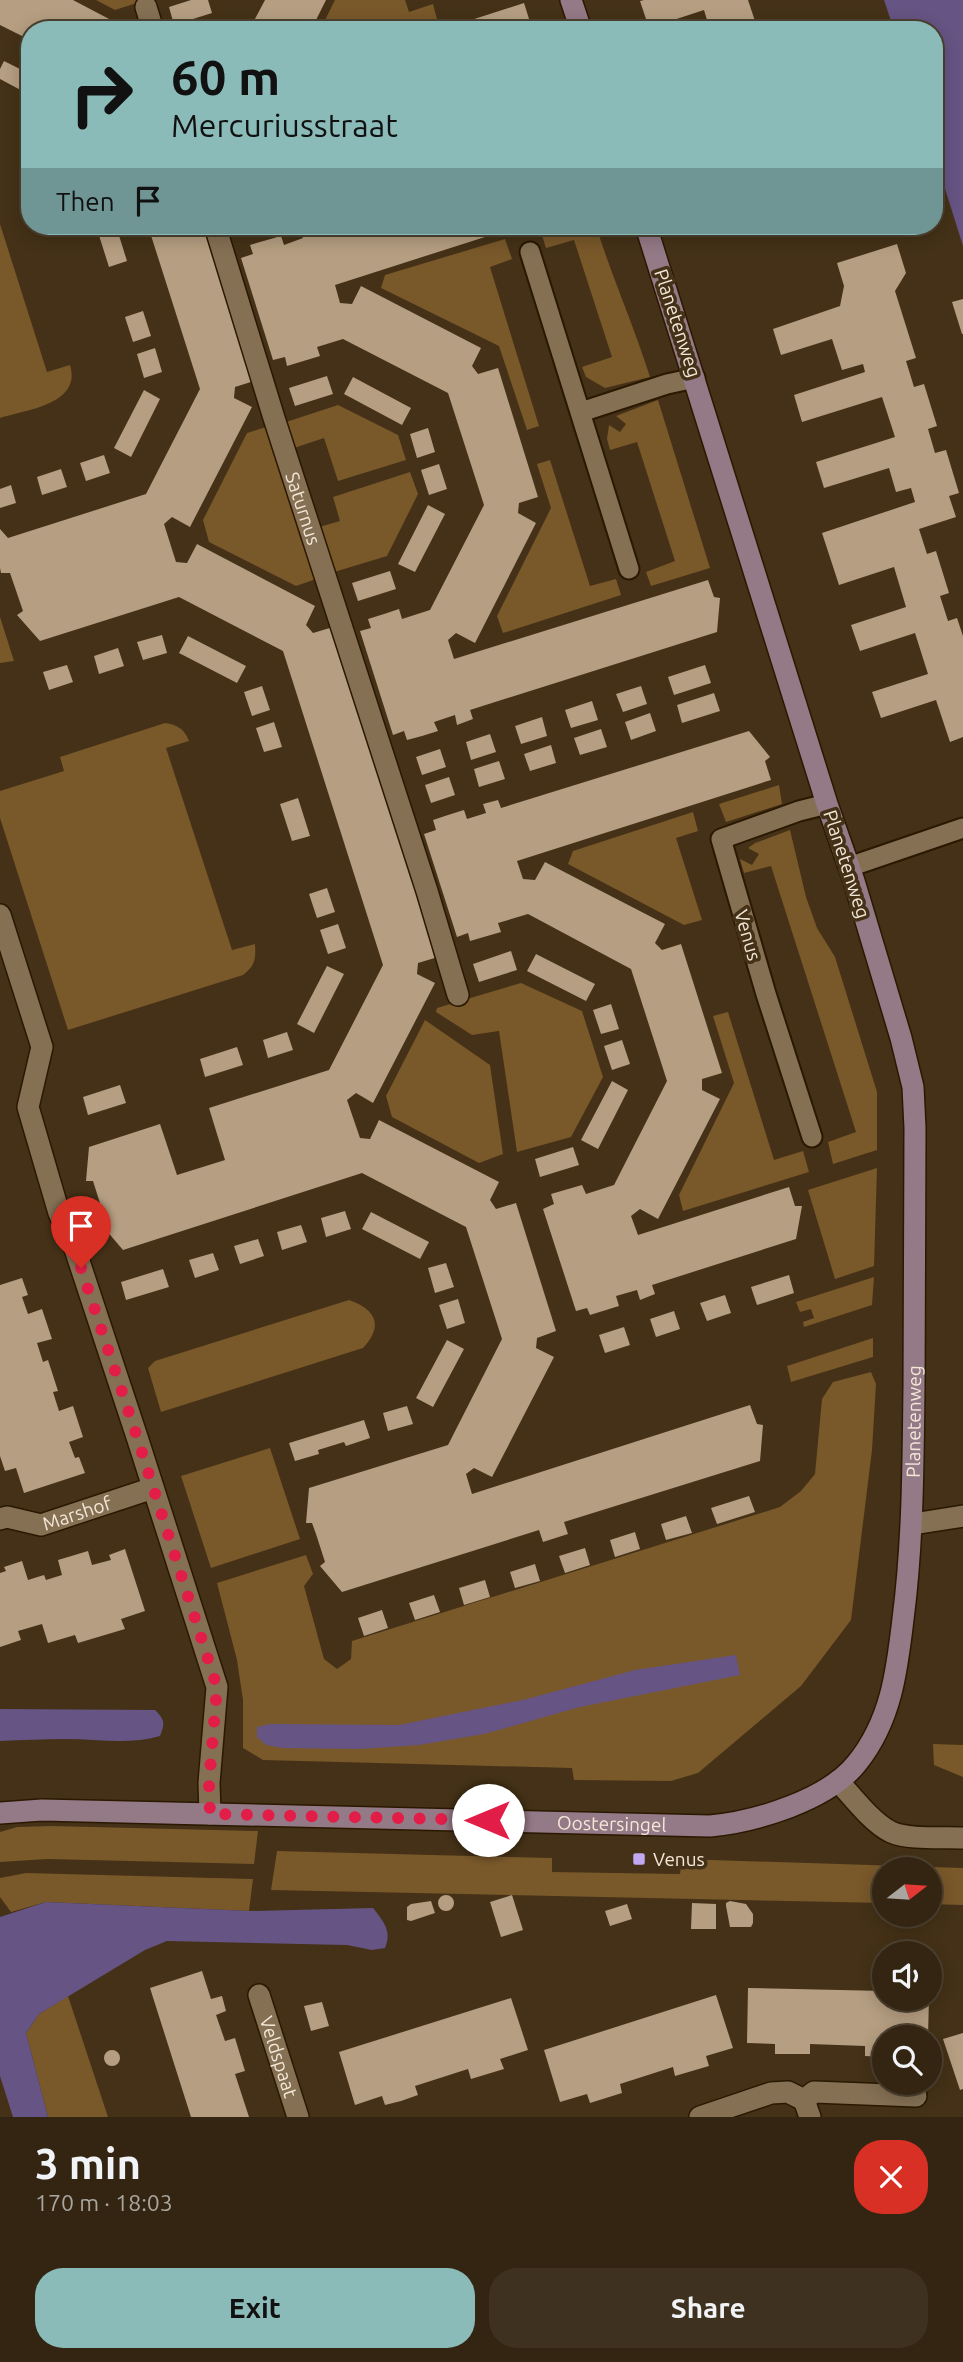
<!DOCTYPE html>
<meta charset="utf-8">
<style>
body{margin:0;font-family:Ubuntu,sans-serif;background:#3e311f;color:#f1f3f6;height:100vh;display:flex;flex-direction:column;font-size:26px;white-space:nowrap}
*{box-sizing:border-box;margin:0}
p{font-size:23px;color:#a9a59f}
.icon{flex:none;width:38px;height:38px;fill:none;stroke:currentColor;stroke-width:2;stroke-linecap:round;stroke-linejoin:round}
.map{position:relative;height:2117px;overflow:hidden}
.drawer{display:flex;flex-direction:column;background:#332511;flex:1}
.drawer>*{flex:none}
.guide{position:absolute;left:21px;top:21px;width:922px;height:214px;border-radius:28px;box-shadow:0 4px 18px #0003,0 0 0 2px #4e4231;background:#8bbbb9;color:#111;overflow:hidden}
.needle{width:46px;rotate:73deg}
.tools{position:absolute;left:872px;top:1857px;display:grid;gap:14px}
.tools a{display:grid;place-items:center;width:70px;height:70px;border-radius:50%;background:#332511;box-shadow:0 4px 18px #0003,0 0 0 2px #4e4231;font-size:35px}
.pin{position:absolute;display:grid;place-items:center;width:60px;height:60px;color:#fff;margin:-72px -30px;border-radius:50% 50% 50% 0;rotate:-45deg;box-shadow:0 0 7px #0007}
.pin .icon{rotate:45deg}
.me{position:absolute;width:77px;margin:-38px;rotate:270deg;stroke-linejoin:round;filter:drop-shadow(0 0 5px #0008)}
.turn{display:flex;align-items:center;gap:24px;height:147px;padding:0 35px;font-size:32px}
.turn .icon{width:91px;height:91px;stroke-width:2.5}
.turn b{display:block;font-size:49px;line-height:60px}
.then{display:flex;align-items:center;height:66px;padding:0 35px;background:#0003;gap:14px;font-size:26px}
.round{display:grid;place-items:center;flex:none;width:74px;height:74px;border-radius:28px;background:#3e311f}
.headline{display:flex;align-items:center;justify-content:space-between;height:119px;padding:0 35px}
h1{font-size:42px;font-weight:700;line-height:52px}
.button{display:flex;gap:14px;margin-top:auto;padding:14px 35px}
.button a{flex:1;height:80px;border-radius:28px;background:#8bbbb9;color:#111;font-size:28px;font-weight:700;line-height:80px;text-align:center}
.button a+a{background:#3e311f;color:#f1f3f6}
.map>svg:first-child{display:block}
.green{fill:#79582a}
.water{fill:#665484}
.building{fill:#b59e81}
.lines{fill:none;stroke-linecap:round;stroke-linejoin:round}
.lane-casing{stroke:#2a1800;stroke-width:23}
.street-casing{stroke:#2a1800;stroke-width:24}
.secondary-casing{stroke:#2a1800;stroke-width:24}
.lane{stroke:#857054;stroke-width:19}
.street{stroke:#857054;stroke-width:21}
.secondary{stroke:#947986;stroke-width:21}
.route{stroke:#e11d48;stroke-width:12;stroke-dasharray:0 21.6}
.poi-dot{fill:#c2a7f2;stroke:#443117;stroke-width:2.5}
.labels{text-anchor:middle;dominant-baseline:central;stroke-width:7;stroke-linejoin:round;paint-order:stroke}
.street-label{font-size:19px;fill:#f3e7d8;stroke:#443117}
.poi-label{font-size:19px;fill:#f3e7d8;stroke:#443117;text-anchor:start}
</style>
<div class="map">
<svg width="963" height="2117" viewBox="0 0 963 2117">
<rect width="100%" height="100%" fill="#443117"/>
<!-- green -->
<path class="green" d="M96,0H146L115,10Z
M335,0H405L409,12L433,4L437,19L406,30H320Z
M0,224L47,372L70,365C82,404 27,410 0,418Z
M549,226H596C612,277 634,326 650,377L605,388L586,377L582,367L612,357L574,240L546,248L540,229Z
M505,239L512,259L490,267L539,426L527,430L499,346L381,288L385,275Z
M658,400L710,568L651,586L646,572L675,561L637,442L610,450L607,439L609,425L620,432L626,424L616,416Z
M338,405L398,435L406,460L338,481L324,438L291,449L283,423Z
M269,426L319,578L296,586L209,542L203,520L247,433Z
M550,460L590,586L616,579L621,595L503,633L497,616L551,508L537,464Z
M410,472L418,494L387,556L331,573L316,528L340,521L333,497Z
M0,617L14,661L0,663Z
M165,723C177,725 184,728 189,741L166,748L232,950L255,944C256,959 255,966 243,975L68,1030L0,818V791L64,771L60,757Z
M779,785L782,804L726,822L719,804Z
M693,812L698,831L676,838L702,920L684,925L568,864L573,851Z
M790,830L806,897L817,928L835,957L877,1092V1150L833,1164L828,1142L856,1132L771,866L744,873L740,859L752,865L759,854L748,848L755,843Z
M521,983L582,1011L603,1077L571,1137L517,1152L499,1031L472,1035L436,1012L437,1008Z
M728,1012L774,1160L803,1151L809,1172L683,1211L679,1195L734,1083L713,1016Z
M425,1020L490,1065L503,1154L479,1163L392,1117L386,1096Z
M877,1168L874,1266L835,1279L808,1190Z
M874,1277L872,1305L804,1327L803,1322L814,1318L811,1309L800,1312L796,1302Z
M349,1300C376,1309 384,1326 363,1348L161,1412L148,1368L155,1361Z
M873,1338V1357L791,1382L787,1366Z
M871,1372L876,1384L872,1450L851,1620L801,1686L698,1773L671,1781L574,1780L572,1768L263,1760L243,1748V1700L237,1660L217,1583L306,1555L313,1574L304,1586L324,1659L337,1669L351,1659L352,1641L780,1507L801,1491L815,1474L822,1399L833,1382Z
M270,1448L300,1539L211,1568L181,1476Z
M933,1744L963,1745V1777L934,1765Z
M52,1826L258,1831L254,1864L47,1859L0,1862V1832L17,1827Z
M277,1851L552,1858V1872L680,1874L682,1859L963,1868V1905L929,1904V1869H884V1903L271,1890Z
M26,1873L253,1879L249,1911L46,1902L11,1912L0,1897V1878Z
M68,1996L108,2117H48L26,2033L39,2014Z"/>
<!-- water -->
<path class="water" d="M884,0H963V246L935,157L934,30H894Z
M736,1655L740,1675L580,1707L484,1734L419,1745L359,1749L282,1748L266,1745L257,1737V1727L270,1724L399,1725L523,1700L635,1670Z
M0,1709L155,1710C165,1720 165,1723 160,1736C129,1745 98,1739 66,1739C44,1739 22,1740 0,1741Z
M46,1902L249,1911L373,1908C384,1922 392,1931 385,1948L372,1950L347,1945L167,1941L145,1950L39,2014L26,2033L48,2117H13L0,2076V1917Z"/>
<!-- building -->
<path class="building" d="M0,0H73L130,30H30V40L0,25Z
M191,0H208L212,13L174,25L169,7Z
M265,0H326L311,30H249Z
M644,0H748L758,30H710L704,10L649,28L640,1Z
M524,3L530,22H537L536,30H440Z
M4,61L30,74V95L0,79V69Z
M107,226H116L127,261L109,267L97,229Z
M148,226H205L254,381L235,387L234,398L252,407L190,527L172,517L164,524L176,562L187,563L197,544L315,606L306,625L313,633L333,627L438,957L418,963L417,974L435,983L373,1103L356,1093L347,1100L360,1138L370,1139L379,1120L499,1182L490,1200L496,1209L516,1203L556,1331L537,1338L536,1348L554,1357L492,1477L474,1468L466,1474L472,1494L750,1405L757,1424L763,1425L760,1461L564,1522L568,1534L543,1542L539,1530L342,1592L320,1566L325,1562L316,1534L312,1523H306L309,1488L448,1445L502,1339L466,1227L362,1173L123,1250L100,1223L105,1219L93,1181H86L89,1147L160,1124L177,1175L225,1160L209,1108L329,1070L383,965L283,651L179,597L40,641L17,615L23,611L10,573H1L0,568V529L8,538L146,494L200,389Z
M311,226H316L318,234L345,226H519L335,285L340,303L352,304L361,286L481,348L472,366L478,374L498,368L538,497L519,503L518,513L536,523L475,643L456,633L448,640L454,659L708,580L714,597L720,598L717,632L470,710L473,719L457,725L455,715L434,722L438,731L422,736L407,740L404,731L393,735L360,631L371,628L368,619L384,614L399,609L402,619L430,610L484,505L448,393L343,339L317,347L320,356L287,366L285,357L273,360L241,258L253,254L250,245L281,236L284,245L303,238L300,229Z
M897,244L906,273L895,291L916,358L906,361L914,387L924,384L937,426L928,429L935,453L946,450L959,493L949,496L956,517L919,529L927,554L936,551L949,593L940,596L948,621L957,618L963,636V737L950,742L936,700L881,718L872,692L928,674L915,633L860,651L851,625L906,607L894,567L839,585L822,533L915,502L911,488L896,492L889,468L824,488L816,462L895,437L882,397L802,422L794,395L865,372L863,364L842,370L832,339L781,355L773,329L840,306L844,286L837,263Z
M963,299V334H962L952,302Z
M143,311L151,336L133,342L125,317Z
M155,348L162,372L144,378L137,354Z
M327,376L333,394L295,406L289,388Z
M353,377L411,408L402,425L344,394Z
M144,390L160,399L131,457L114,448Z
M428,428L435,452L417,458L410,434Z
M104,455L110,473L86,481L80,463Z
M439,464L447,489L429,495L421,470Z
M61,469L67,487L42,495L37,477Z
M11,485L16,503L0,508V489Z
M428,505L445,514L415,572L398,564Z
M390,571L396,589L358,601L352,583Z
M162,635L167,653L143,660L137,642Z
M188,636L246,666L237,683L179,653Z
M118,648L124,666L99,674L94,656Z
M67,665L73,682L49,690L43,672Z
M705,665L711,683L674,695L668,677Z
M262,686L270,710L252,716L244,692Z
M641,686L647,704L623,712L616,694Z
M714,693L720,711L682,723L677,705Z
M592,701L598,720L571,728L565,710Z
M650,713L656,731L631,740L625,722Z
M542,717L547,736L521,744L515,726Z
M274,722L282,747L264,752L256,728Z
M601,729L607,747L580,755L574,738Z
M749,731L770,757L765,761L771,780L517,861L523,879L535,880L545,862L665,924L655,943L662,950L681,944L722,1073L702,1079V1090L720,1099L658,1219L640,1209L631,1216L638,1235L789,1187L795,1206H802L796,1239L652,1285L655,1294L640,1300L637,1290L616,1296L619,1306L590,1315L587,1308L576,1311L543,1209L554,1204L551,1194L582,1185L586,1194L614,1185L667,1081L631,969L528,914L498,923L501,932L470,941L468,933L457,937L424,834L436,830L433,820L448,815L464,810L467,819L486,813L483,804L498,800L501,808Z
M490,734L496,752L471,760L466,742Z
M551,745L556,763L530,771L524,754Z
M440,749L446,767L422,775L416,757Z
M499,761L505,779L479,787L474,769Z
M449,777L455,795L431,803L425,785Z
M298,798L310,836L292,841L280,804Z
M327,888L335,912L317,918L309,894Z
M338,924L346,948L328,954L320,930Z
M511,951L517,970L479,982L473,964Z
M536,954L595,984L586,1001L527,971Z
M327,966L344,974L314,1033L297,1024Z
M611,1004L619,1029L601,1034L593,1010Z
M287,1032L293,1050L268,1058L263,1040Z
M622,1040L630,1064L612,1070L604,1046Z
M237,1047L243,1065L205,1077L200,1059Z
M612,1081L628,1090L598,1149L581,1140Z
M120,1085L126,1103L88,1115L83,1097Z
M573,1147L579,1165L540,1177L535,1159Z
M345,1211L351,1229L326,1237L321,1218Z
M371,1212L429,1242L420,1259L362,1229Z
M301,1225L307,1242L282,1250L277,1232Z
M258,1239L264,1256L240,1264L234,1246Z
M213,1253L219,1270L195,1278L189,1260Z
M446,1263L454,1287L435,1293L428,1268Z
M163,1269L169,1287L126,1300L121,1282Z
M789,1275L794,1293L757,1305L751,1287Z
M22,1278L28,1295L22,1297L28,1314L42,1309L52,1339L37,1343L43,1362L48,1360L58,1391L53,1392L59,1411L73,1406L83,1437L69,1442L75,1458L79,1457L85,1473L24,1493L16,1468L5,1471L0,1456V1285Z
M725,1295L731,1313L707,1321L700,1303Z
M458,1299L465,1323L447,1329L439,1305Z
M674,1311L680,1329L656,1337L650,1319Z
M624,1327L630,1345L605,1353L599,1335Z
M447,1340L464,1349L433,1407L416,1398Z
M407,1406L413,1424L388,1431L383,1413Z
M364,1420L370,1438L346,1446L344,1442L318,1450L319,1454L295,1461L289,1443Z
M749,1496L755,1512L717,1524L711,1508Z
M686,1516L692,1533L666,1540L661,1524Z
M635,1532L640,1549L615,1557L610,1540Z
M585,1548L590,1565L565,1573L559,1556Z
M125,1549L145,1611L121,1619L125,1629L78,1643L75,1635L48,1643L42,1624L18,1631L21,1640L0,1647V1573L6,1571L4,1567L22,1561L28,1580L44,1575L46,1580L62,1575L58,1560L88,1551L92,1565L111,1560L109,1555Z
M535,1564L540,1581L515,1588L510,1572Z
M485,1580L490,1597L464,1605L459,1588Z
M434,1595L440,1612L415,1620L409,1603Z
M382,1610L388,1628L364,1636L358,1618Z
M512,1895L523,1930L501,1937L490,1902Z
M438 1903a8 8 0 1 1 16 0a8 8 0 1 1-16 0Z
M431,1901L435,1913L411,1921L407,1920V1907L411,1904Z
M730,1901L746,1904L753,1914V1923L751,1927H730L726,1906V1903Z
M692,1903L716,1904V1929H691Z
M627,1904L632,1919L610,1926L605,1911Z
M202,1971L211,1999L222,1996L226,2011L216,2015L225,2041L235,2038L245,2071L235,2074L249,2117H191L150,1988Z
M748,1988L884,1991V1998H929L928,2037H884V2057L865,2056V2046L810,2044V2054H775V2044L747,2043Z
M716,1995L733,2048L706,2056L709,2066L675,2076L673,2067L620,2084L622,2093L590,2103L587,2094L560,2102L544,2050Z
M511,1998L528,2050L500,2059L504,2069L471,2079L468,2069L415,2086L418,2095L401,2101L385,2105L382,2096L355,2105L339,2052Z
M322,2002L329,2026L311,2031L304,2006Z
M963,2033V2089L960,2090L943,2039Z
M104 2058a8 8 0 1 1 16 0a8 8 0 1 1-16 0Z"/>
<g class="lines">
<defs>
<path id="lane" d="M530,252L629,569
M581,412L667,384L695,378
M849,867L963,828
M812,1137L766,994L721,839L799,811L827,804"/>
<g id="street">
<path d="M146,7L153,30"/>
<path id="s1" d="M215,226L274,418L427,891L458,995"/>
<path d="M0,915L42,1047L28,1107L59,1213L74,1246L137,1437L217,1687L209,1783L210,1814"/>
<path id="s2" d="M0,1519L7,1517L41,1525L153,1488"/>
<path d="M913,1524L963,1516"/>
<path d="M838,1781C852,1796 872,1823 891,1832C908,1840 943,1837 963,1838"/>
<path id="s3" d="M259,1995L298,2117"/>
<path d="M804,2100L814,2092L916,2096"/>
<path d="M700,2117L771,2093L788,2092L804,2100L810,2117"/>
</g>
<g id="secondary">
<path d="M571,0L581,30"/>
<path id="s4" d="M0,1813L42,1810L710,1826C755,1822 828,1800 857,1763C891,1721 897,1671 903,1619C913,1542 913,1465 914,1387C915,1301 915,1215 915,1128L913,1087L901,1038L854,881L827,804L646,226"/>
</g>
</defs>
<!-- lane casing -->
<use href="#lane" class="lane-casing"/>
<!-- street casing -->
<use href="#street" class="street-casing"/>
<!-- secondary casing -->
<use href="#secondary" class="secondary-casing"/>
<!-- lane -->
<use href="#lane" class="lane"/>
<!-- street -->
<use href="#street" class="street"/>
<!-- secondary -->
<use href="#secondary" class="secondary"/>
</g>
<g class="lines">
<!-- route -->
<path class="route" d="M81,1268L137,1437L217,1687L209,1783L210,1814L488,1820"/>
</g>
<!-- markers -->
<rect class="poi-dot" x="632" y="1852" width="14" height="14" rx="3.5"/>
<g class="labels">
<!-- street labels -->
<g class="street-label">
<text transform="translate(678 323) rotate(72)">Planetenweg</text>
<text stroke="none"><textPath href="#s1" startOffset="296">Saturnus</textPath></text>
<text transform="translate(847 864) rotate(72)">Planetenweg</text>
<text transform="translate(748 935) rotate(74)">Venus</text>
<text stroke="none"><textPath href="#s4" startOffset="1225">Planetenweg</textPath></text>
<text stroke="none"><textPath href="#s2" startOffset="80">Marshof</textPath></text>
<text stroke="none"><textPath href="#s4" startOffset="612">Oostersingel</textPath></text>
<text stroke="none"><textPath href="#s3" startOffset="65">Veldspaat</textPath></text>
</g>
<!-- poi labels -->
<g class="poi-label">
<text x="653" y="1859">Venus</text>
</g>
</g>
</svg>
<div class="tools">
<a><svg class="needle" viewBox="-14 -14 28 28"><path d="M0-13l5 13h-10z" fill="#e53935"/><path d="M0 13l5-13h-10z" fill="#a9a59f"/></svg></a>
<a><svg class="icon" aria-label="sound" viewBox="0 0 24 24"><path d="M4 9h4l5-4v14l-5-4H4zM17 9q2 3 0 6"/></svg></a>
<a><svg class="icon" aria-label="search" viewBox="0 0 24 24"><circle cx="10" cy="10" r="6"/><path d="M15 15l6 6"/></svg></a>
</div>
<div class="pin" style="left:81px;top:1268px;background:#d93025"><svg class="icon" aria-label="arrive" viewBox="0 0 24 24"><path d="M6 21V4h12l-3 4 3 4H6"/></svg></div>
<svg class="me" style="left:488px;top:1820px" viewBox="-20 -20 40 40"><circle r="19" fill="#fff"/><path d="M0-13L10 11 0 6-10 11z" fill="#e11d48"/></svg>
<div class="guide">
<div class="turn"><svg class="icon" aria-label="right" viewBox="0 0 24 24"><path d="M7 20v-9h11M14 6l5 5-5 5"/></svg><div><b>60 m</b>Mercuriusstraat</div></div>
<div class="then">Then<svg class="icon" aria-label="arrive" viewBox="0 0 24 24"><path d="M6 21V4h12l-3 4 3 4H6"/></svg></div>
</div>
</div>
<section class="drawer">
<div class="headline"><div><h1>3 min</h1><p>170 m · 18:03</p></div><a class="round" style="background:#d93025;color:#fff"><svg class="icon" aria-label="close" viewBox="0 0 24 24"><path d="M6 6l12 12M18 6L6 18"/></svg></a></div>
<div class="button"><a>Exit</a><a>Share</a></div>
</section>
